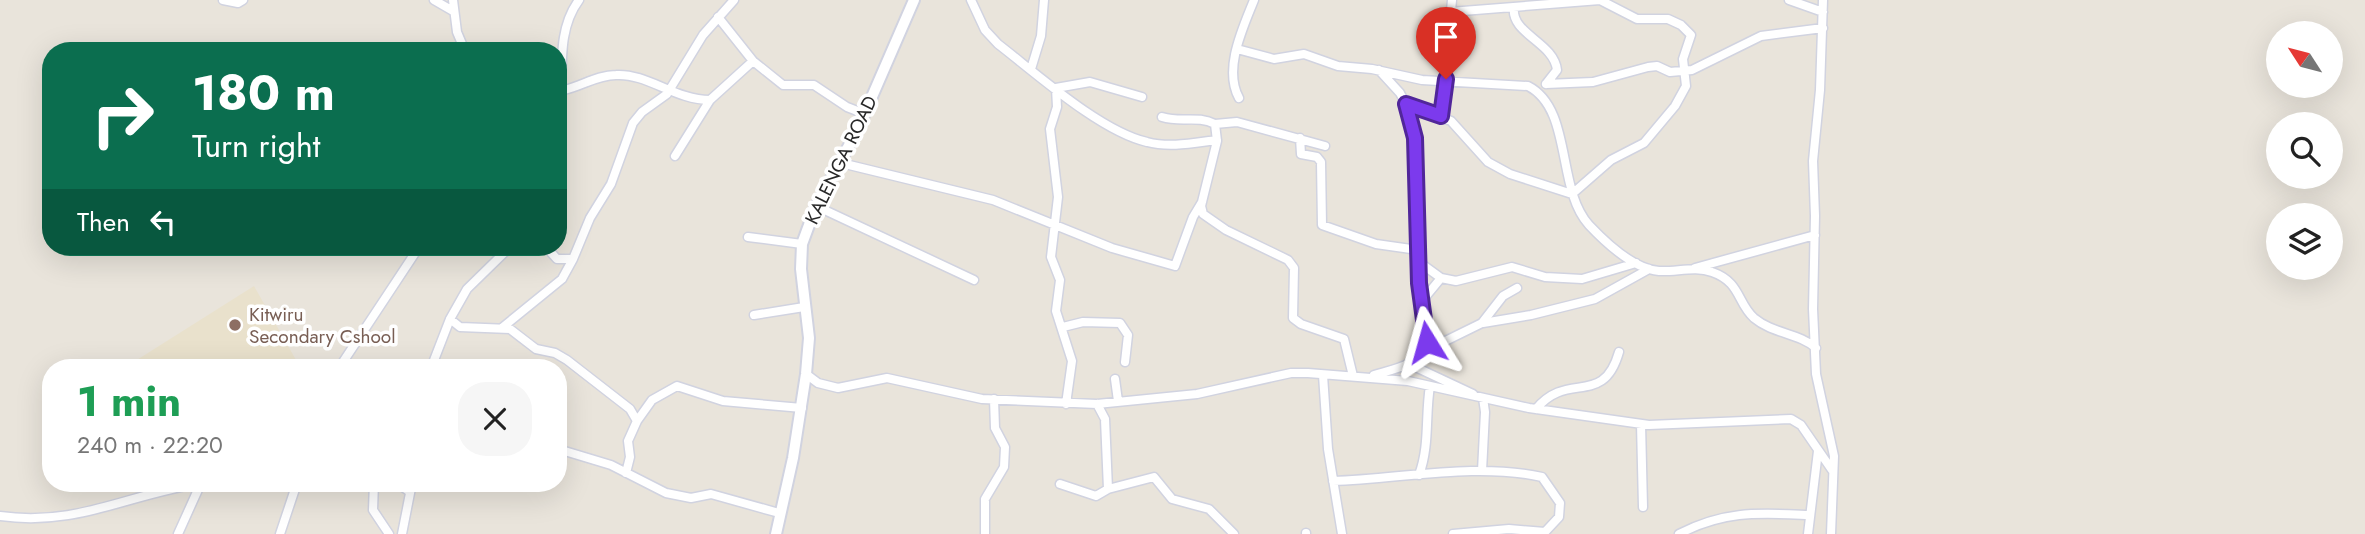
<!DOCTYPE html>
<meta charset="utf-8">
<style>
body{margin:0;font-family:Jost,sans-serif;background:#f6f6f6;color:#222;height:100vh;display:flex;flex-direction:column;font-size:26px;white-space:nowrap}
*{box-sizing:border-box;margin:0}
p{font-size:23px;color:#767676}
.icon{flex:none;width:38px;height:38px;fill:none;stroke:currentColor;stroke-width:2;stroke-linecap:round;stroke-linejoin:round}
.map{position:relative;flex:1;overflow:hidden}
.drawer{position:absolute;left:42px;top:359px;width:525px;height:133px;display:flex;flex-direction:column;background:#fff;border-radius:28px;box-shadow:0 7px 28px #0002}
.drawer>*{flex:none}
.top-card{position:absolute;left:42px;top:42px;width:525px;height:214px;border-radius:28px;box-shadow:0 7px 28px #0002;background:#0b6e4f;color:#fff;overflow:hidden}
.needle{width:46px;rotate:306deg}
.fabs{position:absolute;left:2266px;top:21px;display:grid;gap:14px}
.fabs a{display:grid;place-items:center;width:77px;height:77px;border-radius:50%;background:#fff;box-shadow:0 7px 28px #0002;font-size:35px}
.pin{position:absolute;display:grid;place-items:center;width:60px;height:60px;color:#fff;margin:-72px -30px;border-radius:50% 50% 50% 0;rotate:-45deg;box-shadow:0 0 7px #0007}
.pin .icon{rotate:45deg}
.me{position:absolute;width:77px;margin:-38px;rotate:352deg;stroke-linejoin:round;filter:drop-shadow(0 0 5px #0008)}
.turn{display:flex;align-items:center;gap:24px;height:147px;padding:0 35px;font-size:32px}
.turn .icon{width:91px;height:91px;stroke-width:2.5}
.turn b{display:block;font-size:49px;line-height:60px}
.then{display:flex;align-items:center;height:66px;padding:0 35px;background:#0003;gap:14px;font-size:26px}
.round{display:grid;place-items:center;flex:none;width:74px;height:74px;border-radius:28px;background:#f6f6f6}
.summary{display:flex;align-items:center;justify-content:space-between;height:119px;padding:0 35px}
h1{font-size:42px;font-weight:700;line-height:52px;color:#1e9e55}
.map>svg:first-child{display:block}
.education{fill:#e9e1cc}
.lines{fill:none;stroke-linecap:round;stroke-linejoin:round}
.street-casing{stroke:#d1d3e0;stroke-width:11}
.secondary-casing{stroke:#d1d3e0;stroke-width:14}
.street{stroke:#fff;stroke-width:8}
.secondary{stroke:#fff;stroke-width:10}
.route-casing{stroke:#51269a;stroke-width:18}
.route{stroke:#7c3aed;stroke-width:12}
.education-dot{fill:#8d6e63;stroke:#fff;stroke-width:2.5}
.labels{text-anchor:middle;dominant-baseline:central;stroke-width:7;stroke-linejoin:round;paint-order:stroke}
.street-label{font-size:19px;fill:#282828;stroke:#fff}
.education-label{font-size:19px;fill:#785e54;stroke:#fff;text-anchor:start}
</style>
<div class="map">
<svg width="2365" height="534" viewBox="0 0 2365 534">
<rect width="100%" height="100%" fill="#e9e4db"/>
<!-- education -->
<path class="education" d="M254,286L300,367L135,368L132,363Z"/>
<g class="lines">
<defs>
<path id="street" d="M223,0L238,3L243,0
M434,0L453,11
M453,0L457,32L465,51
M971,0L985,30L998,44C1037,74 1100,131 1147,142C1170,148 1193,143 1217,140
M1789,0L1823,12
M1823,0L1820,90L1813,161L1815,216L1813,309L1816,374L1834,456L1831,534
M1514,7C1510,34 1554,42 1557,70L1546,84
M718,17L753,61L783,85H814L847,107L865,114
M1237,49L1274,59L1304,54L1338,66L1372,69L1422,80L1528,86C1573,109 1556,189 1589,225C1606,243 1633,269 1659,271C1676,272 1696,266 1712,272C1741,282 1737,303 1754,318C1773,334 1799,333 1816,348
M1031,69L1041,36L1044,0
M1546,84L1593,82L1648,67L1657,66L1670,72L1692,70L1761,36L1823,28
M564,90C582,86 597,75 616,75C647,73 675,100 710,100L753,61
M1239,98C1223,69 1243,28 1254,0
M1406,104L1451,121L1488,162L1510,174L1572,194L1611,160L1644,143L1675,106L1686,86L1683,59L1691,35L1681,25L1668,19H1637L1600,0L1450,12
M1441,116L1452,0
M1162,117C1182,123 1197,115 1215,124L1217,141L1201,206L1203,214L1226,230L1288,260L1294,268L1293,318L1301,324L1344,339L1353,376
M1215,124L1237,122L1325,146
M558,127C567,87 552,36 579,0
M1300,138L1301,154L1317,157L1321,162L1322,225L1376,244L1418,250
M675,156L710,100
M841,163L993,200L1112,248L1175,266L1193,217L1202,202
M816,206L974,280
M748,237L802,244
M546,247L557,259H573L590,218L611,184L633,123L642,112L667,94L703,35L734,0
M1419,262L1441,278L1456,281L1512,267L1545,277L1582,279L1636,263
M1695,268L1815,235
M1422,301L1441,278
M754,315L804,307
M450,319L460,327L510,329L536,349L555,353L567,360L630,409L637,421L628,441L630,457L626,473
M1483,323L1531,315L1595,299L1649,269
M503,327L562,279L573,259
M1063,327L1083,322L1120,323L1128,335L1125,362
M1425,351L1482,323L1503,296L1517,288
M1409,364L1473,394
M339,368L419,247
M431,368L450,319L467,289L510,247
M806,374L818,383L838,388L887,378L982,399L1097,404L1197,394L1291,373H1308L1408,381L1529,408L1649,425L1791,419L1801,425L1832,470
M1323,375L1328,449L1342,534
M1374,375C1395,369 1421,365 1427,342L1419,283L1415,138L1409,110L1400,93L1379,70
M1115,379L1118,401
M1066,404L1072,361L1056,311L1060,280L1051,257L1058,197L1050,129L1057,107L1056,88L1090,82L1142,97
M1097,404L1105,419L1108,489
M1536,409C1568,370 1603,408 1619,352
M637,421L652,400L677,386L723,401L802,408
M1641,424L1643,507
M558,449L611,465L666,493L691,498L711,494L779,513
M1482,471L1485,412L1483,398
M1419,475C1430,445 1425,416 1430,386
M1333,481C1402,479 1474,462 1542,477L1560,503L1559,517L1545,532L1509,529L1453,534
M374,483L373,510L389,534
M397,483L410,492
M1060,484L1096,496L1108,489L1154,477L1172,499L1209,509L1234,534
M0,516C77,527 128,494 202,483
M1306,533V534
M178,534L201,483
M280,534L297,483
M402,534L412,483
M985,534V499L1004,467L1005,447L995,428L994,399
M1679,534C1725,510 1759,513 1809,515
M1808,534L1818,451"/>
<path id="secondary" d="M776,534L793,458L806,374L809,338L801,269L802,244L816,206L858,129L914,0"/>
</defs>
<!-- street casing -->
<use href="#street" class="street-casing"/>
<!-- secondary casing -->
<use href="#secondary" class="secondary-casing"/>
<!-- street -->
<use href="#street" class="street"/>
<!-- secondary -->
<use href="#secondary" class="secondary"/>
</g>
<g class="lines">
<defs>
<path id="route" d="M1427,342L1419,283L1415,138L1406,104L1441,116L1446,79"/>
</defs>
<!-- route casing -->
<use href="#route" class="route-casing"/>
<!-- route -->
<use href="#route" class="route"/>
</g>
<!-- markers -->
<circle class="education-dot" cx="235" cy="325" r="7"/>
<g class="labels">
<!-- street labels -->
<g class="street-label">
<text transform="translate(841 160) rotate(-64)">KALENGA ROAD</text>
</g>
<!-- education labels -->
<g class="education-label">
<text x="249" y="314">Kitwiru<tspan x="249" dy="22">Secondary Cshool</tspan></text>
</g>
</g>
</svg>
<div class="fabs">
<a><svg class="needle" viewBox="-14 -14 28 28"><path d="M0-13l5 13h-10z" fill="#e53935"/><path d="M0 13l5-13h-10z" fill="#767676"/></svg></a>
<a><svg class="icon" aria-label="search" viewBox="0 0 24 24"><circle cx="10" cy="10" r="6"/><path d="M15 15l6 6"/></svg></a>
<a><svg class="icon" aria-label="layers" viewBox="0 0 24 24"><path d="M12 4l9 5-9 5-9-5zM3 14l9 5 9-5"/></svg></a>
</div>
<div class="pin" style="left:1446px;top:79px;background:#d93025"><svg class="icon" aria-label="arrive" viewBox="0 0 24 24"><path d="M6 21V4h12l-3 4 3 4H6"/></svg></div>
<svg class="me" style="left:1427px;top:342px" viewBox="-20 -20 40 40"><path d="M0-17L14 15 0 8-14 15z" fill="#7c3aed" stroke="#fff" stroke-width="4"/></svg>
<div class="top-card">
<div class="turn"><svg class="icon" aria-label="right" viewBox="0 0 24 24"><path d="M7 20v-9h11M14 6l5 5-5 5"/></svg><div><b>180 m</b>Turn right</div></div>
<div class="then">Then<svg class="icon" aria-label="left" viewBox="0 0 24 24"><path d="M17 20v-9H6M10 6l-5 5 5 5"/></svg></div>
</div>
<section class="drawer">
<div class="summary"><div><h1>1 min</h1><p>240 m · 22:20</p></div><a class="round"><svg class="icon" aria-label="close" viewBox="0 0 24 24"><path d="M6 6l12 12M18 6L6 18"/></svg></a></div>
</section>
</div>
